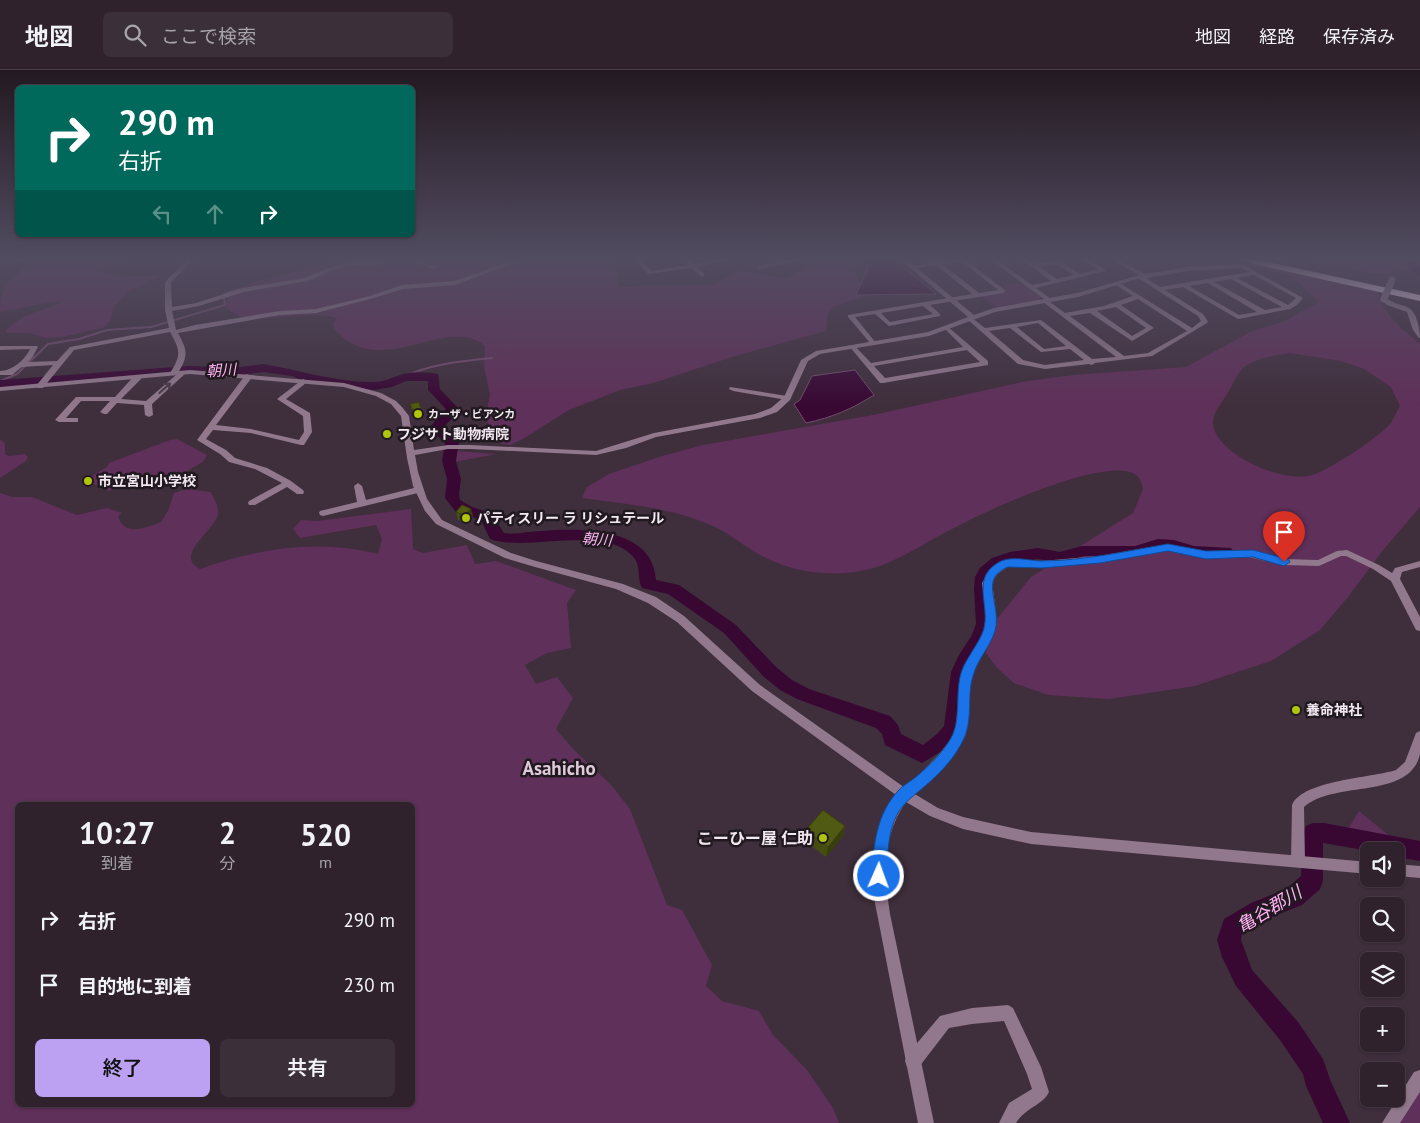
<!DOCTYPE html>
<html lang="ja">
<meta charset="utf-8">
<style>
body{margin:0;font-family:"PT Sans","Noto Sans JP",sans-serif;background:#3b2f39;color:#f1f3f6;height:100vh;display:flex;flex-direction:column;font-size:19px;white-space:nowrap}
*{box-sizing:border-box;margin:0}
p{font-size:16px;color:#a7a4aa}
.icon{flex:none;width:28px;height:28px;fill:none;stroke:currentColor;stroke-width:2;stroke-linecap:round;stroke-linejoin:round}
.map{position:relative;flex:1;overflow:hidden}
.panel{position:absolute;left:15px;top:732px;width:400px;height:305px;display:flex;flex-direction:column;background:#2f222d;border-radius:8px;box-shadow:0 1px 4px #0004,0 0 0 1px #4a3f49}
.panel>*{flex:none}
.hud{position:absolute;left:15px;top:15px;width:400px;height:152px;border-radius:8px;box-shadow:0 1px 4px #0004,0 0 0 1px #4a3f49;background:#00695c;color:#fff;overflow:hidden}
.fabs{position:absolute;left:1360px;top:772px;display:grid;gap:10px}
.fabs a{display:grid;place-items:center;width:45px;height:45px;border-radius:8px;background:#2f222d;box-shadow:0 1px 4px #0004,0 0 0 1px #4a3f49;font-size:25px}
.pin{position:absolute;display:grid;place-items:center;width:42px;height:42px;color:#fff;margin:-51px -21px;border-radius:50% 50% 50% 0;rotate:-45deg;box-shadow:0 0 5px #0007}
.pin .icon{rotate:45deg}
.me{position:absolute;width:55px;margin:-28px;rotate:2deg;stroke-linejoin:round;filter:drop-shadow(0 0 4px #0008)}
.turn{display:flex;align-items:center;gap:18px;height:105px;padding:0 20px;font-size:22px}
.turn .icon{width:65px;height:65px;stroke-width:2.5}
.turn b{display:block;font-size:35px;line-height:42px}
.lanes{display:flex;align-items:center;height:48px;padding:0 20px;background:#0003;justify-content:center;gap:25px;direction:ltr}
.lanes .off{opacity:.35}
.eta{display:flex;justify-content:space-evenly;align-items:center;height:85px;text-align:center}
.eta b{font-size:30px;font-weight:600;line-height:35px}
.primary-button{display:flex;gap:10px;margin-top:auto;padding:10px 20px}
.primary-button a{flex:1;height:58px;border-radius:8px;background:#bca0f2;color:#111;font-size:20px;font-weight:600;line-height:58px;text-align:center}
.primary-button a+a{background:#3b2f39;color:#f1f3f6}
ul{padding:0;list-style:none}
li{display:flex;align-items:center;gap:15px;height:65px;padding:0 20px}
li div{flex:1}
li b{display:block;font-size:19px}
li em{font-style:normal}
header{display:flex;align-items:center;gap:30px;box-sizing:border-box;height:70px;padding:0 25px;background:#2f222d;border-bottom:1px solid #4a3f49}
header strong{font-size:24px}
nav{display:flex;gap:28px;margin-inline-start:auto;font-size:18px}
.search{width:350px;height:45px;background:#3b2f39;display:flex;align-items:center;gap:12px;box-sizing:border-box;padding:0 18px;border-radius:8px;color:#a7a4aa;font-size:19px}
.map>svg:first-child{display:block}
.green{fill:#5f3059;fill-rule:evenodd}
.water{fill:#380833;stroke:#704b6c}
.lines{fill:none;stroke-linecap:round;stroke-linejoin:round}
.stream{stroke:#704b6c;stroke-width:2}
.river{fill:#380833;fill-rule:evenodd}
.minor{fill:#91788c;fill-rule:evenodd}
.tertiary{fill:#91788c;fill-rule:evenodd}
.motorway{fill:#fbe2f6;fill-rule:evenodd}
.minor-bridge{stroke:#91788c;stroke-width:7}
.wall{fill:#454d10}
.shaded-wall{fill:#383f0d}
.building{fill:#505a13;stroke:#383f0d}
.oneway{stroke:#483a46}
.route{fill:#1a73e8;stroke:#114b97}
.poi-dot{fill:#aec509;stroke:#211920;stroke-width:2}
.labels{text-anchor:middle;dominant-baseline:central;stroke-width:5;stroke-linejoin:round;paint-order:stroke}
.far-poi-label{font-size:11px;font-weight:bold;fill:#f3e8f1;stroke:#211920;text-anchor:start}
.poi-label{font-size:14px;font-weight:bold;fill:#f3e8f1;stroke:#211920;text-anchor:start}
.water-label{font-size:15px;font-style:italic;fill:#ffb1f2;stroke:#211920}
.near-poi-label{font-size:16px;font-weight:bold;fill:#f3e8f1;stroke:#211920;text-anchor:end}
.near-water-label{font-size:18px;font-style:italic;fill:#ffb1f2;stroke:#211920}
.near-quarter-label{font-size:19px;font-weight:bold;fill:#dfc9da;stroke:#211920}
</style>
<header>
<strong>地図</strong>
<div class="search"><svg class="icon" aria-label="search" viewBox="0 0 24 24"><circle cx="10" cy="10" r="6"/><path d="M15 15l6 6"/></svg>ここで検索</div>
<nav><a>地図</a><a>経路</a><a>保存済み</a></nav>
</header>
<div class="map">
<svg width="1420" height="1053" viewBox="0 0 1420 1053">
<rect width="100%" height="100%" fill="#3f2e3c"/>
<!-- green -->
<path class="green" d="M0,190H126L103,199V202L124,207L160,206L127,223L113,238L111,250L105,257L63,267L46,268L29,263H7L6,260L15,252L26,246L60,233L59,231L52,232L0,242C0,211 11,213 29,193L23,192L0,195Z
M345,190H615L619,217L712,215L741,200L786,209L818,190H861L855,201L861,215L863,227L832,237L827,246L826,261L735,286L653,313L620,320L569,340L523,369L510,375L498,373L493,368L486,346L490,324L484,297L485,276C447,243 378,314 333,257L334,252L337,248C304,240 275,251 244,247C237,246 230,241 225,236L230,224L251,213Z
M1238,190H1268L1371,215L1378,220C1381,243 1403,259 1420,274V437L1384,479L1348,527L1320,560L1271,591L1195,616L1109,629L1048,625L1014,613L997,598L986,583L993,554L1031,507L1133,443L1143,419C1142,416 1141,411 1139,408C1118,379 984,442 958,456C931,469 906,487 877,497C839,509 794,504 760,485C742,475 727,461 708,454C668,437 624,434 582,428L587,417L609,404L662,386L703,375L873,345L1027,311L1073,305L1186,297L1250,262L1285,251L1319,232L1290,206L1244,194ZM1290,283L1341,291L1364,299L1391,317L1400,336C1397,341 1394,348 1391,353C1379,367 1326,403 1308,406C1280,411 1224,387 1214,359C1209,345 1223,332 1229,321C1233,314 1237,304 1243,298C1255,288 1275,286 1290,283Z
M1310,190H1420V196L1392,203L1374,204Z
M1022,213L1041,227L1040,230L997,237L981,226L1007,222L1001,216Z
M0,369L5,373V384L9,386L25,384L28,387L26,391L0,408Z
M177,369L207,385L203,392L155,419L130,411L109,421L85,410L107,397L109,393L170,370Z
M457,381L497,384L454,392Z
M186,419L211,422C214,429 219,436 218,444C215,461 173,485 200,499C258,478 318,469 378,484L382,469L376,455L300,468L293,459L301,450L317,451L411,439L413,479L423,483L467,475L475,494L496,491L576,520L567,533L571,578L547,583L525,595L536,614L557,607L573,628L556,659L574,680L612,716L630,739L667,835L682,840L712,895L706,916L722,931L759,941L773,965L807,1000L833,1038L839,1053H0V423L13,427H32L77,445L107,438L122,443L118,446C124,467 145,458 161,452L168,441L174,423ZM18,735H412V1035H18Z
M1359,741L1397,772L1389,781L1338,775Z
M1420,1019V1053H1399Z"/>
<!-- water -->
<path class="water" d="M863,190H895L936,224L856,225L868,198Z
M855,300L874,325C850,340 833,347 806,353L794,334L800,330L812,306Z"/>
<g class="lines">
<!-- stream -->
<path class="stream" d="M353,191L365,192
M371,192L384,190
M305,212L337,199
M224,224L243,218
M404,307C430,294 463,291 492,288
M0,311L17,304L48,274L79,269L107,260L151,257L225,235L224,228"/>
<!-- river -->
<path class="river" d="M1402,190H1412L1420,197V206L1417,205Z
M263,294C300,300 337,313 374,312C384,312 391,308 400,305C410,301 428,302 438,304L440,319L458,338L456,344L443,358L459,372L456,391L461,409L459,424L460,430L472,437L491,443L504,463C517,465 529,461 542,461C581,458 653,457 656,510L679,515L736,555L776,597L792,610L809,619L890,646L898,655L901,664L923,675L937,664L944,656L951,602L959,585L972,565L976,554L974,519L975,507L980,498L992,488L1010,482L1038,478L1060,482L1082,476H1135L1158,469L1174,470L1194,476L1231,478L1234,482L1231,486H1193L1173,480L1159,479L1136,486H1085L1060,492L1037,489L1003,496L991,507L990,519L992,554L988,567L969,602L962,656L954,671L947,678L922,693L885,675L882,664L876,658L797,629L780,620L764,607L724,563L668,524L642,518C637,509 641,498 635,489C607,452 527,483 490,469L481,450L456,442L445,428L447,409L442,391L445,373L429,358L446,339L428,320V311H406L392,317L374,320L308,312L292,306L263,302L239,305L188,304L0,318V310L188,296L239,297Z
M1313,753H1324L1420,771V791L1396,787V781H1369L1323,773V811L1320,819L1302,835L1267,849L1242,864L1241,870L1252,900L1298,952L1323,989L1331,1012L1350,1053H1323L1306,1016L1303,1004L1280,970L1236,916L1222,887L1217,870L1224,849L1251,833L1286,819L1301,806L1303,763L1306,756Z"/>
<!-- minor -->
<path class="minor" d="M187,190H193L171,212L172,237L196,233L243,218L304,208L328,198L350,191L375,192L386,190H394L375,196L350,195L332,200L307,211L244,222L199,236L172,241L176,260L195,255L280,241L316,239L370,226L402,215L454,211L515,190H522L455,215L403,219L374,228L316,243L280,245L178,263C188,281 188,286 178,303L182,301L186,303L152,334L153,345L149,347L145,345L144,335L117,333L107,344H104L100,342L110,331H81L66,348H78V352H59L55,350L76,327H115L135,305H138L142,307L141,309L121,329L146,331L176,305L170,303C182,284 180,280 170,262L74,280L43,318H37L36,316L53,295L22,297L12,305H0V301C12,301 25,290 30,279L0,280V276H37L38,277L32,288L28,292L57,291L70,277L169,258L165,240V212Z
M408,190H416L437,197L434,199Z
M636,190H642L651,201L688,195L686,192L689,190L694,194L717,190H727L697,197L705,205L702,207L691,198L648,204Z
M774,190H803L760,199L757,197L776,192Z
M930,190H936L938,191L966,190L1006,221L1003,223L930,235L940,244V246L889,256L875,244L855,247L876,273L871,274L848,247V245L972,224L936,195L912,199L909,197L932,192ZM961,191L998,220L979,223L942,194ZM923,236L933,244L890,252L881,243Z
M991,190H997L1032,215L1051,211L1022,190H1028L1034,193L1059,191L1080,204L1098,199L1082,190H1088L1105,199V201L1036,218L1051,229L1052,230L1050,232L1065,243L1104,236L1133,226L1116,215L1115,214L1118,212L1192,258L1201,251L1198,246L1138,208L1139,205L1113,190H1119L1145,204L1187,197L1242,194L1303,228L1297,235L1290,239L1238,249L1183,217L1165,220L1203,244L1208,252L1207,253L1152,286L1095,293L1092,295L1089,294L1045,299L1018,294L967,249L972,248L985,258L1041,250L1092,289L1116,287L1043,232L1042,231L1044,229ZM1058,195L1074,205L1057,209L1038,196ZM1241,198L1249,202L1160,217L1146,208L1187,201ZM1254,205L1296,228L1288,235L1237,208ZM1231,209L1282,237L1265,240L1214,212ZM1208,213L1257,242L1239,245L1189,216ZM1138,229L1187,261L1148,283L1124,286L1070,246L1090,243L1132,271L1154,258L1121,235ZM1116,237L1146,258L1132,266L1097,241ZM1038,253L1066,276L1044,279L1017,257ZM1010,258L1041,282L1070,279L1084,290L1045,295L1023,290L989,261Z
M1382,228C1387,228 1388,230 1393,232C1398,235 1404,235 1409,238C1417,243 1420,259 1420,268L1418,267L1413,260L1407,242L1387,235L1382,230Z
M947,256L988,291V295L883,313H880L849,276L854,275L871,293L963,277L944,258ZM967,280L980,292L885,308L874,296Z
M246,304L253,306L216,355L251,359L299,370L304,362L303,346L277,329L303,309L307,311L306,313L286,329L310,343L312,362L304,375H301L251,363L213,360L206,369L226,380L235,388L267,398L291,411L303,420L304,422L303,424H297L287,417L255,435H249L248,433L249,431L282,413L255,399L229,392L220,384L197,370Z
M730,317L787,326L791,328L787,330L733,321L729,319Z
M358,413L362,416L366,430L418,417L422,420L418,423L323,446L320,445L319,443L320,441L357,432L354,416Z
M1168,474L1206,482L1244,480L1284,489L1318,490L1337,481L1347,480L1379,495L1392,503L1395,498L1420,491V497L1402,502L1400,509L1420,547V561L1416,560L1391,511L1373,499L1346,486H1341L1319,496L1284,495L1244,486L1206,488L1168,480L1099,492L1042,497L1009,496L997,504L992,513L996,542L994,561L971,606L968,654L965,667L948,691L925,715L904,730L900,728L898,724L900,720L917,707L940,683L954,665L956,654L961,606L984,561L986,542L982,513L990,500L1007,490L1042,491L1099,486Z
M1420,661C1420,668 1420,677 1420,684C1410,730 1334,710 1304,737L1305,791L1303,795L1298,797L1293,795L1291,791L1292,735C1303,710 1371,708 1396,700L1405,692L1416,663Z
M1008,935L1013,938L1041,997L1049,1022C1043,1035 1025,1038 1016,1053H999L1009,1033L1032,1019L1027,1004L1004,951L972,954L949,958L919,997L913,999L907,997L905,991L907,985L940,946L972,938Z"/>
<!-- tertiary -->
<path class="tertiary" d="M901,190H907L974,245L994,238L1077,223L1140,205L1143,207L1078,227L995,242L929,266L820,284L808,291L790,330L777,342L760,348L656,367L626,378L596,385L470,379H448L415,385L418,402L427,429L442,450L511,483L536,491L623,514L656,527L684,546L760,615L908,720L938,738L963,747L1031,762L1369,792V804L1031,774L963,759L930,746L906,732C882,765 884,805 890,844L934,1053H918L874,828C871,792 873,756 896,725L752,621L677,552L648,533L616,519L535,497L505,488L436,454L425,441L413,416L407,388L401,346L391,334L376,326L344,317L190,304L0,321V317L190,300L344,313L381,323L396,331L402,337L409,346L414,380L448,375H470L596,381L654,363L755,344L771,338L784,327L801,290L816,281L928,262L968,247Z
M1396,794L1420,796V808L1396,806Z
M1420,1000V1022L1400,1053H1382L1414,1002Z"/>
<!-- motorway -->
<path class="motorway" d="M1245,190H1259L1420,225V231L1249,193Z"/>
<!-- minor-bridge -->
<path class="minor-bridge" d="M1384,229L1392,210"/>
</g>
<!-- wall -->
<path class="wall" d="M456,442L473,446L466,453L458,450Z
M845,756L843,766L826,787L804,770L806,760Z"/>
<!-- shaded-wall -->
<path class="shaded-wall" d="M421,339L423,346L415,348L413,341Z
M471,439L473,446L466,453L464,445Z
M845,756L843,766L826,787L828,777Z"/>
<!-- building -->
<path class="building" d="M419,332L421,339L413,341L410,334Z
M462,435L471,439L464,445L456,442Z
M823,740L845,756L828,777L806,760Z"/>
<!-- one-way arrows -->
<defs><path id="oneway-shaft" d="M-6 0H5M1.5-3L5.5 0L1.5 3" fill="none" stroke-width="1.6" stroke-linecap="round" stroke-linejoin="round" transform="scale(1.25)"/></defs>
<use class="oneway" href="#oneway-shaft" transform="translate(165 318) rotate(-42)"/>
<!-- sky -->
<linearGradient id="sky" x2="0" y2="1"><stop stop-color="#231921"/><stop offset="0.56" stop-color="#524c61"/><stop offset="1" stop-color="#524c61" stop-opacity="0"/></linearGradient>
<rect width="1420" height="337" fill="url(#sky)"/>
<!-- route -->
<path class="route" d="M1168,474L1206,481L1253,480L1288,489L1290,492L1284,496L1253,487L1206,489L1168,481L1100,493L1042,498L1008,497C1002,499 994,505 993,512C990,524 1000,544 995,561C990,577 977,590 973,606C968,621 971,639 968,655C964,678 943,701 925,716C915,725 905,731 898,743C887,762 888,785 887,806L884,811L879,813L874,811L871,806C874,775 876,745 898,721C903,715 910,712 916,707C929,696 946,680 953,664C960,647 956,625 960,607C963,592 976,578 982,564C993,540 970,511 996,494C1008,485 1026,490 1040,491C1083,491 1127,481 1168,474Z"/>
<!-- markers -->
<g class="poi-dot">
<circle cx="418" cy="344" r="5"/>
<circle cx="387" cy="364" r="5"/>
<circle cx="88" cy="411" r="5"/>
<circle cx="466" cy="448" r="5"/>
<circle cx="1296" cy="640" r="5"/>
<circle cx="823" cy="768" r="5"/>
</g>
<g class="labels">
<!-- far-poi labels -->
<g class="far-poi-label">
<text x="428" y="344">カーザ・ビアンカ</text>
</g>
<!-- poi labels -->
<g class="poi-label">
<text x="397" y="364">フジサト動物病院</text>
<text x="98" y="411">市立宮山小学校</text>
<text x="476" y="448">パティスリー ラ リシュテール</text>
<text x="1306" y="640">養命神社</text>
</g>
<!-- water labels -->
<g class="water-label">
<text transform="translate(221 300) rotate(-4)">朝川</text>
<text transform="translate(597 469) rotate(5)">朝川</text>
</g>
<!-- near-poi labels -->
<g class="near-poi-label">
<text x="813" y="768">こーひー屋 仁助</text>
</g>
<!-- near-water labels -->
<g class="near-water-label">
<text transform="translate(1269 839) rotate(-31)">亀谷郡川</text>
</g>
<!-- near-quarter labels -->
<g class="near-quarter-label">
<text x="559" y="698">Asahicho</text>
</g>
</g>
</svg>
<div class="fabs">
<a><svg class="icon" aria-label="sound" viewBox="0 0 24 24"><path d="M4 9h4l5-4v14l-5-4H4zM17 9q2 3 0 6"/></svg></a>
<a><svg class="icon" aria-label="search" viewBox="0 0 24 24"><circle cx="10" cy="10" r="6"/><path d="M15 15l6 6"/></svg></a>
<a><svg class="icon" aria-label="layers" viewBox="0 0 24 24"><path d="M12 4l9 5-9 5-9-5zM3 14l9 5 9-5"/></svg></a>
<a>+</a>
<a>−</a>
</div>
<div class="pin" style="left:1284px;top:492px;background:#d93025"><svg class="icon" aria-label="arrive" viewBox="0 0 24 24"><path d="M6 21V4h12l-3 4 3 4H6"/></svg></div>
<svg class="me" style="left:879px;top:806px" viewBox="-20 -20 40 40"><circle r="17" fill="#1a73e8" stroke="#fff" stroke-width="3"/><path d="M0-11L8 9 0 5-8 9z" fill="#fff"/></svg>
<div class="hud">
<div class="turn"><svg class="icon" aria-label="right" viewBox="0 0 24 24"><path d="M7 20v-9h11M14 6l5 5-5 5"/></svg><div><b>290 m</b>右折</div></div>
<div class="lanes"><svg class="icon off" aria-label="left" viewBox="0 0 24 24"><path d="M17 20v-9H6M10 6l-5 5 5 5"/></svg><svg class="icon off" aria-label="ahead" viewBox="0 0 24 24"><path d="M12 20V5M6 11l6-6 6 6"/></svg><svg class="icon" aria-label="right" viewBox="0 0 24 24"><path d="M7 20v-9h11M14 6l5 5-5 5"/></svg></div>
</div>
<section class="panel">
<div class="eta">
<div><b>10:27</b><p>到着</p></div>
<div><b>2</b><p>分</p></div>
<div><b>520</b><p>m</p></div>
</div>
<ul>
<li><svg class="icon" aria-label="right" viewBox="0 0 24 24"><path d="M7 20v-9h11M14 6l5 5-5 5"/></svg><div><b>右折</b></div><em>290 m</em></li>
<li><svg class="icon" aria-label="arrive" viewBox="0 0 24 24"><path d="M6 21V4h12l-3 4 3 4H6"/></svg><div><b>目的地に到着</b></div><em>230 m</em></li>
</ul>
<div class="primary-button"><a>終了</a><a>共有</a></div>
</section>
</div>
